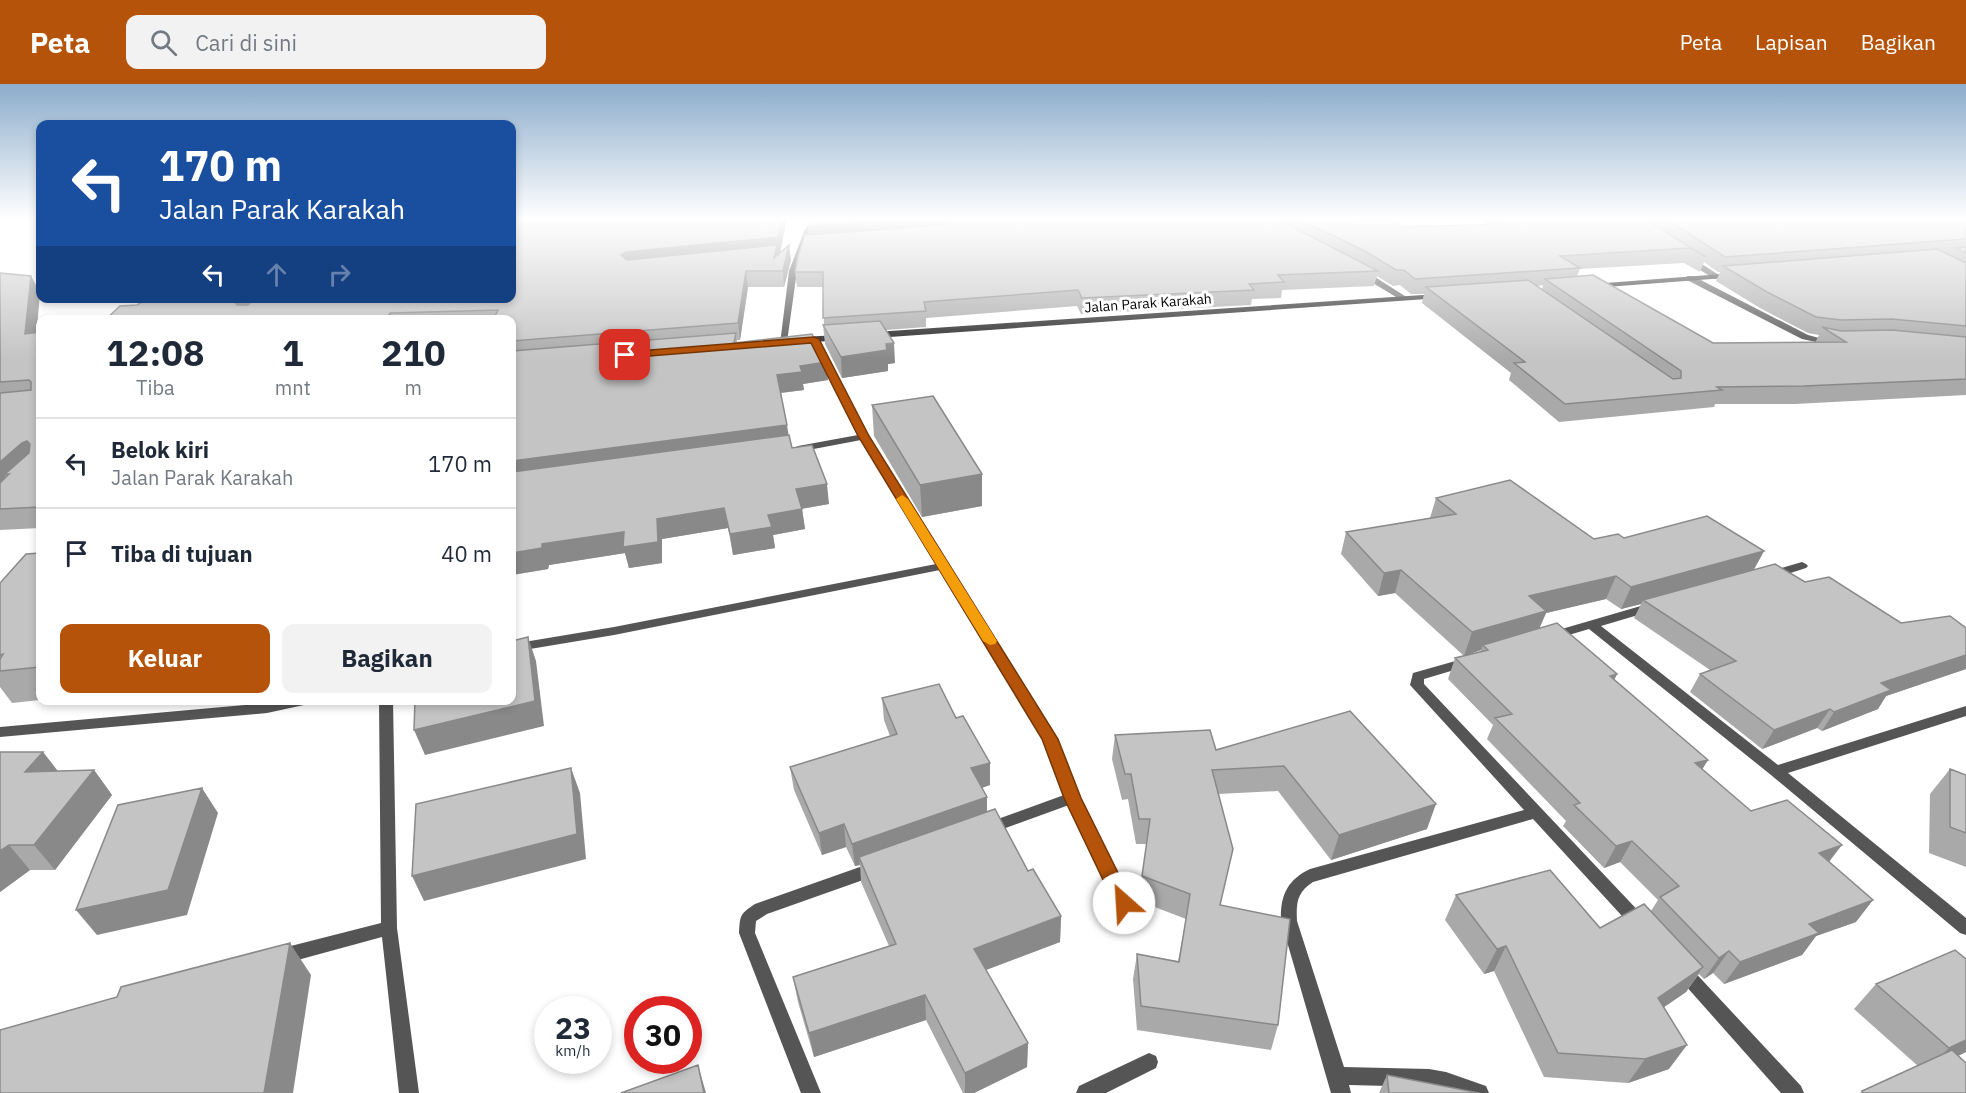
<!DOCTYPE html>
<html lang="id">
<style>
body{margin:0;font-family:"IBM Plex Sans",sans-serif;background:#f2f2f3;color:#1f2937;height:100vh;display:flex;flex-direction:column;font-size:22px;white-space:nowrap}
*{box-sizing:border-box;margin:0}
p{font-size:20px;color:#747a83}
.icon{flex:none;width:33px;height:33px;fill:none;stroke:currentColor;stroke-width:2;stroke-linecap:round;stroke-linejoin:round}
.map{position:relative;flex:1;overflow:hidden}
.panel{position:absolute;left:36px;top:231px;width:480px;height:390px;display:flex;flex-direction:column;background:#fff;border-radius:12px;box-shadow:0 3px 9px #0003}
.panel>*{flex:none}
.hud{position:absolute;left:36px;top:36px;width:480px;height:183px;border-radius:12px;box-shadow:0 3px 9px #0003;background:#1a4fa0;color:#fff;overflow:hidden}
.speed{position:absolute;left:534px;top:912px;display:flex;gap:12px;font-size:30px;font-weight:700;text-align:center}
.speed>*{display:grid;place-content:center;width:78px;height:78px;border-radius:50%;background:#fff;box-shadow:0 3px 9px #0003;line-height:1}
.speed small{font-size:15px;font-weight:400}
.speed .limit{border:9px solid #d22;background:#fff;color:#111}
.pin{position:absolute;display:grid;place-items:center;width:51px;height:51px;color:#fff;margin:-26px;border-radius:12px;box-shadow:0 3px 9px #0006}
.me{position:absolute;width:66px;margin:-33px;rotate:334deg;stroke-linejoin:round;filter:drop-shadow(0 0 4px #0008)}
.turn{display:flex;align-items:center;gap:21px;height:126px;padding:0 24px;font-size:27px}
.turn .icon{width:78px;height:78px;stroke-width:2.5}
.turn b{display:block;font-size:42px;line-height:51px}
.lanes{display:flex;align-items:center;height:57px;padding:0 24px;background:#0003;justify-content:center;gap:30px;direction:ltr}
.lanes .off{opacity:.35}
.eta{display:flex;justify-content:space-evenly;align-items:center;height:102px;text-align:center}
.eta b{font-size:36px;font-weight:800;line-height:42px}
.primary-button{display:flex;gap:12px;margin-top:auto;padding:12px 24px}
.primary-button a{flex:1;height:69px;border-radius:12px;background:#b45309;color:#fff;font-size:24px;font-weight:800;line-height:69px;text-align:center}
.primary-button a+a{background:#f2f2f3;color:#1f2937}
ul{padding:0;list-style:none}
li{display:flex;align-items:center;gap:18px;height:90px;padding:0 24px;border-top:2px solid #e0e1e3}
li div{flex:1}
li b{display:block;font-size:22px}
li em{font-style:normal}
header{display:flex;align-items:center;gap:36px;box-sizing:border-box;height:84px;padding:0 30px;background:#b45309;color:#fff}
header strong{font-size:28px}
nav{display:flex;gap:33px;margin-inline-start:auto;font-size:21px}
.search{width:420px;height:54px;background:#f2f2f3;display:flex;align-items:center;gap:15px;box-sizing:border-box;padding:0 21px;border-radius:12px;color:#747a83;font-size:22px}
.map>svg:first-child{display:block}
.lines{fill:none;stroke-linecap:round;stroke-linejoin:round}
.street{fill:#555;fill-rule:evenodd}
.secondary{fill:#222;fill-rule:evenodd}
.wall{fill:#a9a9a9;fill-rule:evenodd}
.shaded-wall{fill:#898989}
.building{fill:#c4c4c4;stroke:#898989;stroke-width:1.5}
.route{fill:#b45309;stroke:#753606;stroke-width:1.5}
.slow{fill:#f59e0b}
.labels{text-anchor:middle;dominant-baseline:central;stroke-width:6;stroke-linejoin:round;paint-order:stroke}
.far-street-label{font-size:14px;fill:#000;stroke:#fff}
</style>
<header>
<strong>Peta</strong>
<div class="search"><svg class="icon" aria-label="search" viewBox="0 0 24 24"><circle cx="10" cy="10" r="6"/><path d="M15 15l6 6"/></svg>Cari di sini</div>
<nav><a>Peta</a><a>Lapisan</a><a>Bagikan</a></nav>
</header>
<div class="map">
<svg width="1966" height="1009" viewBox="0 0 1966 1009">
<rect width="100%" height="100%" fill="#fff"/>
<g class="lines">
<!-- street -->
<path class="street" d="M817,134H825L811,146L797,187L787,258L780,260L789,187L805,145Z
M1685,173H1691L1722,193L1715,195L1685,177Z
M1358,186H1364L1408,214L1401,216L1358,190Z
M1687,192H1693L1808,251L1834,258L1830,261L1802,255L1687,196Z
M820,264L824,267L869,353L1057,655L1080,714L1132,819L1130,824L1124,826L1118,824L1069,721L989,750L984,748L981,744L984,740L1064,711L1043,656L940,486L614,551L512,568V560L614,543L936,480L861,356L798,368L793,365L798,362L858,351L816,267Z
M1802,478L1806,480L1808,482L1806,484L1772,495L1766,491L1768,488Z
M1651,519L1657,523L1655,526L1601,542L1778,681L1966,622V632L1788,689L1966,834V851L1960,849L1771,691L1589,545L1552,556L1546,552L1548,549Z
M1466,574L1473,578L1471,581L1424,595V600L1645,834L1647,839L1645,844L1639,846L1633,844L1533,735L1313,798C1297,808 1296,819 1297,837L1344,983L1429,985L1446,988L1486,1002L1489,1009H1454L1429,1003L1349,1001L1351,1009H1331L1281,837C1280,812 1287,796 1310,785L1524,726L1410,601L1413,589Z
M280,616H310L304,621L267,629L0,653V643L267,619Z
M379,616H393L397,844L419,1009H399L382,853L283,880L277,877L274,872L277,867L283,864L381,839Z
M874,778L880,780L882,785L880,790L767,830L756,837L755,849L821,1009H801L739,849C740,831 740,830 755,820Z
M1683,879L1689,882L1801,1002L1804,1009H1781L1677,892L1674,887L1677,882Z
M1149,969L1156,972L1158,978L1156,984L1106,1009H1076L1079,1002Z"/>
<!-- secondary -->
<path class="secondary" d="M1735,189L1739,191L1738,193L1593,204L1589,202L1593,200Z
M1438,210H1441V214L875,254L871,251L875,248Z
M840,251L843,252V256L800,259L796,256L800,253Z"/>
</g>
<!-- wall -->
<path class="wall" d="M787,134L780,168L789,161L791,176L784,203H748L740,256H737V259L828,296L803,300L804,306L781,309L788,351L792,364L829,420L802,425L805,445L773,451L775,464L733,471L728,444L662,455V479L629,484L625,469L549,481L548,485L512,491V236H105L512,214Z
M816,134H1349V136L1402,143L1485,140L1476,134H1966V311L1795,320H1715L1714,323L1559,338L1509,296L1511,289L1422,219L1424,210H1411L1400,201L1393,202L1377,192L1374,202L1282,206L1281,214L1252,215L1251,221L1081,230L1077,222L926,234V243L886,246L895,279L888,280V287L842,294L825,260L823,241H824L823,203H797L795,188L809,151L808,142ZM1704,178L1718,188H1720L1716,197L1760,224L1808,249L1819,251L1815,259H1713L1577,192L1580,185L1684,179L1700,188ZM1543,201L1542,206L1536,202H1538Z
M0,189L40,208L36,248H40V444L0,446Z
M872,321L982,422L922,433L874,352Z
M1436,414L1594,455L1624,454L1764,467L1754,485L1805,498L1901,539L1966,544V585L1886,612L1878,625L1822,647L1817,644L1762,665L1690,608L1700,590L1710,586L1634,534L1641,520L1621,525L1606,515L1546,529L1539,544L1617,590L1614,596L1708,676L1702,685L1751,727L1829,778L1856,838L1816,852L1802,871L1724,900L1713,889L1704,895L1699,890L1686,908L1664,923L1669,985L1628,999L1544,993L1494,887L1484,890L1445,836L1456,811L1600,844L1651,827L1658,816L1620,778L1604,784L1563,742L1566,737L1487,655L1493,641L1448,595L1455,574L1480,568L1481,566L1464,572L1395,509L1378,512L1341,470L1346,448L1430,434Z
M40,469V616L12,619L0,603V499Z
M882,614L956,634L990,679V701L982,704L987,713V728L1028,787L1061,832L1060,858L986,886L1028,959L1027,983L974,1009H963L926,936L814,973L798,918L793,893L889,862L861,798L860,781L855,782L846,763L822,771L794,706L790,683L890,652L884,636Z
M1350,627L1427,745L1331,776L1278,707L1218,710L1220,821L1278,941L1271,966L1137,946L1133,895L1137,870L1178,877L1186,835L1139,817L1147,760H1136L1128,715L1122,716L1112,675L1115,651L1216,666Z
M0,668H43L58,687L94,686L112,711L55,786H30L0,808Z
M1950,685L1966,691V783L1929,769L1930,710Z
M1876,900L1966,968L1958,972L1966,1009H1860L1862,1007L1918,982L1854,925Z
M1387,991L1479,1009H1379Z"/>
<!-- shaded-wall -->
<path class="shaded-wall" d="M782,134H787L780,169H778L779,177L630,184L621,171L626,168Z
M918,134H943V147L810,156L808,142Z
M789,161L791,176L784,203L783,187Z
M746,187L748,203L740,256L738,239Z
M31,192L40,208L35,267L25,250Z
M240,214H268L243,236L235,219Z
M390,229L393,236H385Z
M894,259L895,279L888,280V287L842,294L841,273L886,260Z
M826,278L828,296L803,300L804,306L779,309L777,291L800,282Z
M787,341L790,360L512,399V377Z
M27,357L39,377L9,390L4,391L10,400L0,409V378L22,359Z
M982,390V422L922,433L920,401Z
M827,400L829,420L799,425L796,405Z
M724,424L728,444L662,455V479L629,484L625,469L549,481L548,485L512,491V469L542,460L657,435Z
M802,425L805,445L773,451L775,464L733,471L730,450L768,431Z
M1764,467L1752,489L1643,516L1641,520L1621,525L1631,503Z
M1401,486L1395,509L1378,512L1384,489Z
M1616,492L1606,515L1546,529L1537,550L1483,561L1481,566L1464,572L1472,548L1529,512Z
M528,553L536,577L544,642L425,671L414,646Z
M1966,571V585L1886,612L1878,625L1822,647L1834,628L1881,599Z
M1617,590L1607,611L1610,592Z
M1830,625L1817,644L1762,665L1774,646Z
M43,668L62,693L25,688Z
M1708,676L1695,697V679Z
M990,679V701L972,707L971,684Z
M571,684L580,709L586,775L424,817L412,792Z
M94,686L112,711L55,786L34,761Z
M202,704L218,729L187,831L97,851L76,826Z
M987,713V736L859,773L860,781L855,782L852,760Z
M1436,720L1427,745L1331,776L1339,751Z
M844,740L846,763L822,771L819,749Z
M1632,757L1620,778L1604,784L1616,762Z
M9,761L30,786L0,808V767Z
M1842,761L1825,783L1819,769Z
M1873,816L1856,838L1816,852L1802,871L1724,900L1740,878L1809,840Z
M1061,832L1060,858L975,890L974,865Z
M290,859L311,891L293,1009H264Z
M1506,862L1494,887L1484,890L1497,865Z
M1729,867L1713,889L1704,895L1719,874Z
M1703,883L1686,908L1641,939L1658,914Z
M925,911L926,936L814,973L809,949Z
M1966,956V968L1924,988L1949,964Z
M1028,959L1027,983L974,1009H965V989Z
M1687,961L1669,985L1628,999L1645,975Z
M698,981L706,1009H704Z"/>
<!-- building -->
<path class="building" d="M512,134H782L778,153L626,168L621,171L627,176L777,161L774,174L789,161L783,187H746L738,239L512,257V236H493L498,226L390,229L385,236H105L120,222L137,221L149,214H240L235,219L237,221H248L256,214H512Z
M816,134H918L808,142Z
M947,134H1275L1378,187L1278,191L1284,198L1249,200L1254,206L1082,214L1078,206L924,218L926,227L823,234V188H795L798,172L805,151L943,141L949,137Z
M1296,134H1349V136L1394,135L1402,143L1510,140L1501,134H1643L1706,173L1690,164L1560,172L1580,184L1415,195L1404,186H1396L1363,166Z
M1663,134H1966V155L1725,173L1679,143Z
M1966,163V169L1956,164Z
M1937,165L1966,179V242L1892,235L1841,236L1816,233L1767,208L1723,182Z
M0,189L31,192L25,250L40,248V423L0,425V399L9,390L4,391L29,369L30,360L27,357L22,359L0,378V309L31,306V298L29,296L0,298Z
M1593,191L1713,259L1846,258L1822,243L1841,247L1892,246L1966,253V295L1804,302L1717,303L1722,306L1565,320L1514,279L1525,278L1426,203L1528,196L1673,295L1681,294V287L1545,195Z
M880,237L894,259L886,260L887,266L841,273L823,241Z
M736,249L734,259L812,250L826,278L800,282L802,288L777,291L787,341L512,377V267Z
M933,312L982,390L920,401L872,321Z
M789,351L792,364L812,361L827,400L796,405L802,425L768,431L772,443L730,450L724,424L657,435L658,458L623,463L624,448L542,460V464L512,469V388Z
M1510,396L1594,455L1618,450L1624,454L1707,432L1764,467L1631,503L1616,492L1529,512L1546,527L1472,548L1401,486L1384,489L1346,448L1456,430L1436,414Z
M40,469V583L0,587V575L3,570L0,571V499L26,470Z
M1775,480L1805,498L1829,493L1901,539L1950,532L1966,544V571L1881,599L1891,606L1834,628L1830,625L1774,646L1700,590L1736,577L1643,516Z
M1557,539L1617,590L1610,592L1708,676L1695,679L1751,727L1787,716L1842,761L1819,769L1873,816L1809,840L1819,849L1740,878L1729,867L1719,874L1660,813L1679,802L1632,757L1616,762L1574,721L1580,719L1495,634L1512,630L1455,574L1488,566L1483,561Z
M528,553L535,617L414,646L415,616H512V557Z
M939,600L956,634L963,632L990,679L971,684L987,713L852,760L844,740L819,749L790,683L897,650L882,614Z
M1350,627L1436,720L1339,751L1284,682L1212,686L1233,765L1220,821L1290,835L1278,941L1141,922L1137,870L1179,878L1190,810L1142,792L1150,735H1139L1131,690H1125L1115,651L1210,646L1216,666Z
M0,668H43L25,688L94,686L34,761H9L0,767Z
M571,684L577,750L412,792L416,720Z
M1950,685L1966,691V749L1950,743Z
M202,704L168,806L76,826L118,721Z
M995,725L1028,787L1033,785L1061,832L974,865L1028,959L965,989L925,911L809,949L793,893L896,860L859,773Z
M1550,786L1600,844L1644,820L1703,883L1658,914L1687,961L1645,975L1558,969L1506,862L1497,865L1456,811Z
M290,859L264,1009H0V946L117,913L121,903Z
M1955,866L1966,875V956L1949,964L1876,900Z
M1952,966L1966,979V1009H1864L1862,1007Z
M698,981L704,1009H621Z
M1387,991L1479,1009H1389Z"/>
<!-- sky -->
<linearGradient id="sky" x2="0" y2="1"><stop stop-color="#8cadcc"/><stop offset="0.49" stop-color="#fff"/><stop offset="1" stop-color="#fff" stop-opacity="0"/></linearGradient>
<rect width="1966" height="275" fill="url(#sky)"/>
<!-- route -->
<path class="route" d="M814,253L819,255L869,352L1058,655L1081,714L1133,819L1130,825L1124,827L1117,825L1064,714L1042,655L858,352L811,259L625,274L620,271L625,268Z"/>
<!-- slow -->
<path class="slow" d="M902,411L908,415L997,557L995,560L990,561L983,557L896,415Z"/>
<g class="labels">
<!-- far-street labels -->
<g class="far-street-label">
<text transform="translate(1148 219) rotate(-4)">Jalan Parak Karakah</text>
</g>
</g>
</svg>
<div class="speed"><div>23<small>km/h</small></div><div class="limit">30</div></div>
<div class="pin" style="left:625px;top:271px;background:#d93025"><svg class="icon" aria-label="arrive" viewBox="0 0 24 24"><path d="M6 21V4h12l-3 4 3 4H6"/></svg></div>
<svg class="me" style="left:1124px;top:819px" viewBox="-20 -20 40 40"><circle r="19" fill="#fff"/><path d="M0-13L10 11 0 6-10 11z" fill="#b45309"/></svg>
<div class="hud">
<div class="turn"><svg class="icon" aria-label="left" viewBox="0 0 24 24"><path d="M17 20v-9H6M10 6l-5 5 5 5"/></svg><div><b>170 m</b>Jalan Parak Karakah</div></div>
<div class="lanes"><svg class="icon" aria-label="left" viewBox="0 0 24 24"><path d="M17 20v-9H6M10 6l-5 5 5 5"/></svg><svg class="icon off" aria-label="ahead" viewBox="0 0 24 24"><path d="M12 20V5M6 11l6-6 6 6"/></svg><svg class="icon off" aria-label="right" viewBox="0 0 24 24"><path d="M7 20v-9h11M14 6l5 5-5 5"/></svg></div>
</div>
<section class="panel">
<div class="eta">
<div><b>12:08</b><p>Tiba</p></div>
<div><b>1</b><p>mnt</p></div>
<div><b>210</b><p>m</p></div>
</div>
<ul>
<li><svg class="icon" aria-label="left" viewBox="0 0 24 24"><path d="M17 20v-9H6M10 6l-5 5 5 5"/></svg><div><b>Belok kiri</b><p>Jalan Parak Karakah</p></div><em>170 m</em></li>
<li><svg class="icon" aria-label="arrive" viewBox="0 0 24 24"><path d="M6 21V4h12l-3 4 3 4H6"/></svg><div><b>Tiba di tujuan</b></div><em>40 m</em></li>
</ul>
<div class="primary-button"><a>Keluar</a><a>Bagikan</a></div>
</section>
</div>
